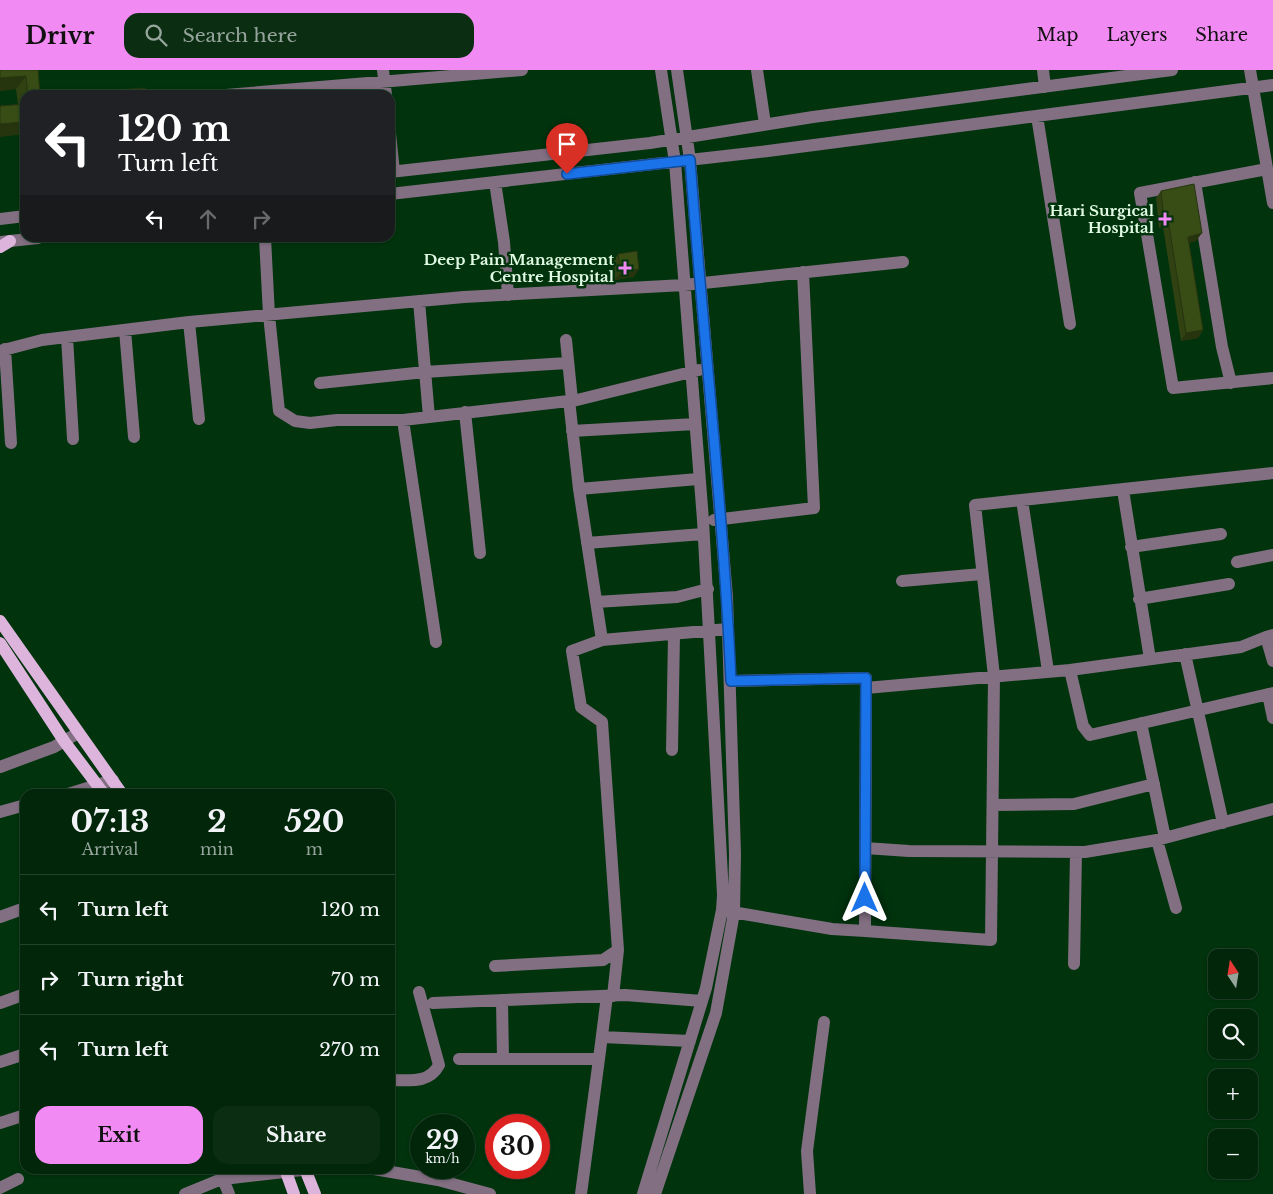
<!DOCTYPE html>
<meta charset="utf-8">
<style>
body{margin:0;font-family:"Libre Baskerville",serif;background:#0b2e13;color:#f1f3f6;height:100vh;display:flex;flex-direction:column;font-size:19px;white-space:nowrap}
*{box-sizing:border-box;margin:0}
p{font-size:16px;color:#96a59c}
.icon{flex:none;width:28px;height:28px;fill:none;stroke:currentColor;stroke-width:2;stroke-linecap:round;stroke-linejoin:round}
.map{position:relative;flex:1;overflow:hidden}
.sheet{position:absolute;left:20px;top:719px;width:375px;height:385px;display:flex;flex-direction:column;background:#01260a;border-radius:15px;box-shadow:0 1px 4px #0004,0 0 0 1px #23432b}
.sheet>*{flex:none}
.hud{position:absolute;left:20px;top:20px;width:375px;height:152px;border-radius:15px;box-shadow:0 1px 4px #0004,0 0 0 1px #23432b;background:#202124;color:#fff;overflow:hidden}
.needle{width:32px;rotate:348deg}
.buttons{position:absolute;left:1208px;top:879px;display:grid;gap:10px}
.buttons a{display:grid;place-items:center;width:50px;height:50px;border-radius:10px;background:#01260a;box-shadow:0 1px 4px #0004,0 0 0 1px #23432b;font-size:25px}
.speed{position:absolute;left:410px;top:1044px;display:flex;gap:10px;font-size:25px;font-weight:700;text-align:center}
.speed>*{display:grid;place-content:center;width:65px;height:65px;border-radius:50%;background:#01260a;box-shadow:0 1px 4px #0004,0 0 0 1px #23432b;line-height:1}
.speed small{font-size:12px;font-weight:400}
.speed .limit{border:8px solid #d22;background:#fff;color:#111}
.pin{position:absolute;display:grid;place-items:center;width:42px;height:42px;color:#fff;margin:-51px -21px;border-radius:50% 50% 50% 0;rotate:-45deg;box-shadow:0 0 5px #0007}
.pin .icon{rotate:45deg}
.me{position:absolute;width:55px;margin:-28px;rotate:0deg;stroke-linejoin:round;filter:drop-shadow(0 0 4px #0008)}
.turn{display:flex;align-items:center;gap:18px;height:105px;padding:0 15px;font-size:22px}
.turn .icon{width:65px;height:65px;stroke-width:2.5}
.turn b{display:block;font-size:35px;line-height:42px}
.lanes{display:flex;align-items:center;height:48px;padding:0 15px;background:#0003;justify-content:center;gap:25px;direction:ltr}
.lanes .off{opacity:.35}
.eta{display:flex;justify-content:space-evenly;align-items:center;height:85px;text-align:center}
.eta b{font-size:30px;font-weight:700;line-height:35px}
.primary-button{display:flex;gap:10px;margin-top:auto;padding:10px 15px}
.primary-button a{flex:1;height:58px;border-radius:15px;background:#f28af3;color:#111;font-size:20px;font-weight:700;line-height:58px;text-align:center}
.primary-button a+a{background:#0b2e13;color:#f1f3f6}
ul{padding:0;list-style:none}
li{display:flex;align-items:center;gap:15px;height:70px;padding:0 15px;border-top:1px solid #23432b}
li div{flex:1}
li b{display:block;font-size:19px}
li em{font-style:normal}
header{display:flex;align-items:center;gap:30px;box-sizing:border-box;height:70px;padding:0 25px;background:#f28af3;color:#111}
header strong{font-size:24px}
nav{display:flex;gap:28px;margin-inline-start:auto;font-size:18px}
.search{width:350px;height:45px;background:#0b2e13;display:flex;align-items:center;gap:12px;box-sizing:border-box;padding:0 18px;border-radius:15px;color:#96a59c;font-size:19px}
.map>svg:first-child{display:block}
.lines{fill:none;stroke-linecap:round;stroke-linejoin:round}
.minor{stroke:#826f82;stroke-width:12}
.major{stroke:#ddb5dc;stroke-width:12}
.wall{fill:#304112}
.shaded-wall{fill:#27350f}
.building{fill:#384c15;stroke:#27350f}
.route-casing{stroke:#114b97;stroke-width:12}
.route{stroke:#1a73e8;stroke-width:9}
.poi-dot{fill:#f28af3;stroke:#01330d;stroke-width:2}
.labels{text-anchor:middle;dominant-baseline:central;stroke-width:5;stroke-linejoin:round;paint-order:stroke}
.poi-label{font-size:15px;font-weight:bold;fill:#e1fae3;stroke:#01330d;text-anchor:end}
</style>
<header>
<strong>Drivr</strong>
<div class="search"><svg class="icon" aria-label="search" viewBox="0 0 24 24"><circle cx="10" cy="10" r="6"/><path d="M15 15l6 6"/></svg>Search here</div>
<nav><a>Map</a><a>Layers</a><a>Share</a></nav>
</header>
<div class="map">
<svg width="1273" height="1124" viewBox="0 0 1273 1124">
<rect width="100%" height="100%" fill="#01330d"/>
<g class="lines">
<!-- minor -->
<path class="minor" d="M383,0L386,25
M757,0L765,54
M1043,0L1045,17
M1250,0L1273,133
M226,25L522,0
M1037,46L1070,254
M390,63L394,102
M1267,99L1140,123L1173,318L1273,308
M390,102L650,73L813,47L1172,0
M495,112L504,172L508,225
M1195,112L1222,277L1231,313
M390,124L768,81L1273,15
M0,149L25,146
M265,168L269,245L279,341L295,351L310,353L337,350H403L577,330L699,300
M1,172L38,168
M419,231L429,347
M189,252L199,349
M125,260L134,367
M67,267L73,369
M566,270L572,330
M5,279L11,373
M0,281L42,270L189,252L464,227L684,215L903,192
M320,313L425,302L567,293
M465,342L480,483
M403,350L436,572
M572,361L695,354
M579,419L698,409
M1123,420L1150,589
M1022,430L1048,601
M714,450L814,438L803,202
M587,473L703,464
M1131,477L1221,464
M1237,492L1273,485
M902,511L982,504
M1139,529L1229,514
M596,532L677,527L708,519
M1273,565L1266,567L1273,591
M1266,567L1241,577L1070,600L1083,656L1090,665L1273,623
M602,570L728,559
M1185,584L1223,753
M866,618L1070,600
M1268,624L1273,648
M1141,653L1165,768
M672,680L674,565
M0,697L54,677L78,663
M68,724L113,710
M993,735L1074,734L1154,714
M0,742L25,735
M865,778L909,781L1085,782L1157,770
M1176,838L1157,770L1273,739
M726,841L832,859L865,861L866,608L731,611
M0,847L25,838
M865,861L991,870L994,606L975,435L1273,403
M1074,894L1076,782
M495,896L603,890L618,880L602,652L581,637L572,581L602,570L579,419L569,330
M613,926L618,880
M502,930L503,989
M0,933L25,924
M433,933L625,925L702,931
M602,967L690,971
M459,989H599L581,1124
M599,989L607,926
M0,992L25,984
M390,1010C409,1010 429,1014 439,995L419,922
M0,1053L25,1045
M374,1099L438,1110L490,1124
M223,1109L311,1099
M223,1109L229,1124
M0,1118L18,1109
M185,1124L229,1106
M643,1124L706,918L722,840L723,825L703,450L675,92L661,0
M655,1124L716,943L734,843L735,784L727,527L690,90L677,0
M810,1124L807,1081L824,952"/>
<!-- major -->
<path class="major" d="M0,177L10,171
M0,551L122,724
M0,573L64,671L104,724
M285,1099L294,1124
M305,1099L315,1124"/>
</g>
<!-- wall -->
<path class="wall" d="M0,0H38L40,25H145H25V64L18,35L16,19L0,21Z
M1161,121L1196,171L1189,173L1203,260L1198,268L1181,271L1163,157L1159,158L1156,128Z
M618,184L634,207L615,210L613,192Z"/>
<!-- shaded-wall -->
<path class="shaded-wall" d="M26,6L16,19L0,21V8Z
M25,52V64L0,67V54Z
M1168,149L1163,157L1159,158L1164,150Z
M1202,163L1196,171L1183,174L1188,167Z
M639,199L634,207L615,210L621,202Z
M1203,260L1198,268L1181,271L1186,263Z"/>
<!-- building -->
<path class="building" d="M0,0H38L40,25L145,18V25H28L26,6L0,8Z
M25,34V52L0,54V36Z
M1194,114L1202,163L1188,167L1203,260L1186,263L1168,149L1164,150L1161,121Z
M637,181L639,199L621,202L618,184Z"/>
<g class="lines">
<defs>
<path id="route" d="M567,104L690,90C703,264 723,437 731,611L866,608L865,828"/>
</defs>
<!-- route casing -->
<use href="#route" class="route-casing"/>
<!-- route -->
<use href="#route" class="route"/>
</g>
<!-- markers -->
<g class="poi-dot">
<path d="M1162.5 141.5h5v5h5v5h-5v5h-5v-5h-5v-5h5z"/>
<path d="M622.5 190.5h5v5h5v5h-5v5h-5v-5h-5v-5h5z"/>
</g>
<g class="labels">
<!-- poi labels -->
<g class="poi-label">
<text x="1154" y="140">Hari Surgical<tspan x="1154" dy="17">Hospital</tspan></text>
<text x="614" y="189">Deep Pain Management<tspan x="614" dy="17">Centre Hospital</tspan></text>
</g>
</g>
</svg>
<div class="buttons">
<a><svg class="needle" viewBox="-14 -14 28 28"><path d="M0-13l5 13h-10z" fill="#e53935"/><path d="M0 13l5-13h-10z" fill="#96a59c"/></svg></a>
<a><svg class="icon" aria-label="search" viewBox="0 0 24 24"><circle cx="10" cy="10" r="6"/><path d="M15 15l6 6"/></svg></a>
<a>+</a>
<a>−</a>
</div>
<div class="speed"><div>29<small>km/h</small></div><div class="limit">30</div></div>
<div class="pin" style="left:567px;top:104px;background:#d93025"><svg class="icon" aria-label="arrive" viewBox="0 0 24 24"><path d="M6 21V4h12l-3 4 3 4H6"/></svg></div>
<svg class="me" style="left:865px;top:828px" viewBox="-20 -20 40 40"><path d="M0-17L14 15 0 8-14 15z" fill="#1a73e8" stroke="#fff" stroke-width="4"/></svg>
<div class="hud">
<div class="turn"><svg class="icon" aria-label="left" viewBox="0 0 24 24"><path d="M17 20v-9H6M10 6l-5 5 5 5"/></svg><div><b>120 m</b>Turn left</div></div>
<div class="lanes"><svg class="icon" aria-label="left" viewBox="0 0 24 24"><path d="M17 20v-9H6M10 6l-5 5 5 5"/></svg><svg class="icon off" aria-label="ahead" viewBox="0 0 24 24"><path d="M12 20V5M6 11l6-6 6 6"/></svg><svg class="icon off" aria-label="right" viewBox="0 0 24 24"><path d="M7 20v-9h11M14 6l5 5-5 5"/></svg></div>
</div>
<section class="sheet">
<div class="eta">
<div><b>07:13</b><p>Arrival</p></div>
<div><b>2</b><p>min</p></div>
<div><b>520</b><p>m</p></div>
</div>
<ul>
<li><svg class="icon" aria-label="left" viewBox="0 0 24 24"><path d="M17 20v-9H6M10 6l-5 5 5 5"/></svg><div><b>Turn left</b></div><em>120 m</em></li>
<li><svg class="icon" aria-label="right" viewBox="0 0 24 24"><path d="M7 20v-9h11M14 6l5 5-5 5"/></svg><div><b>Turn right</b></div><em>70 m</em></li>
<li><svg class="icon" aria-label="left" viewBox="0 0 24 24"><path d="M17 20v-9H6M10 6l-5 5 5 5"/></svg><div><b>Turn left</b></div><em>270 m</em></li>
</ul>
<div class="primary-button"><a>Exit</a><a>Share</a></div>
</section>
</div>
